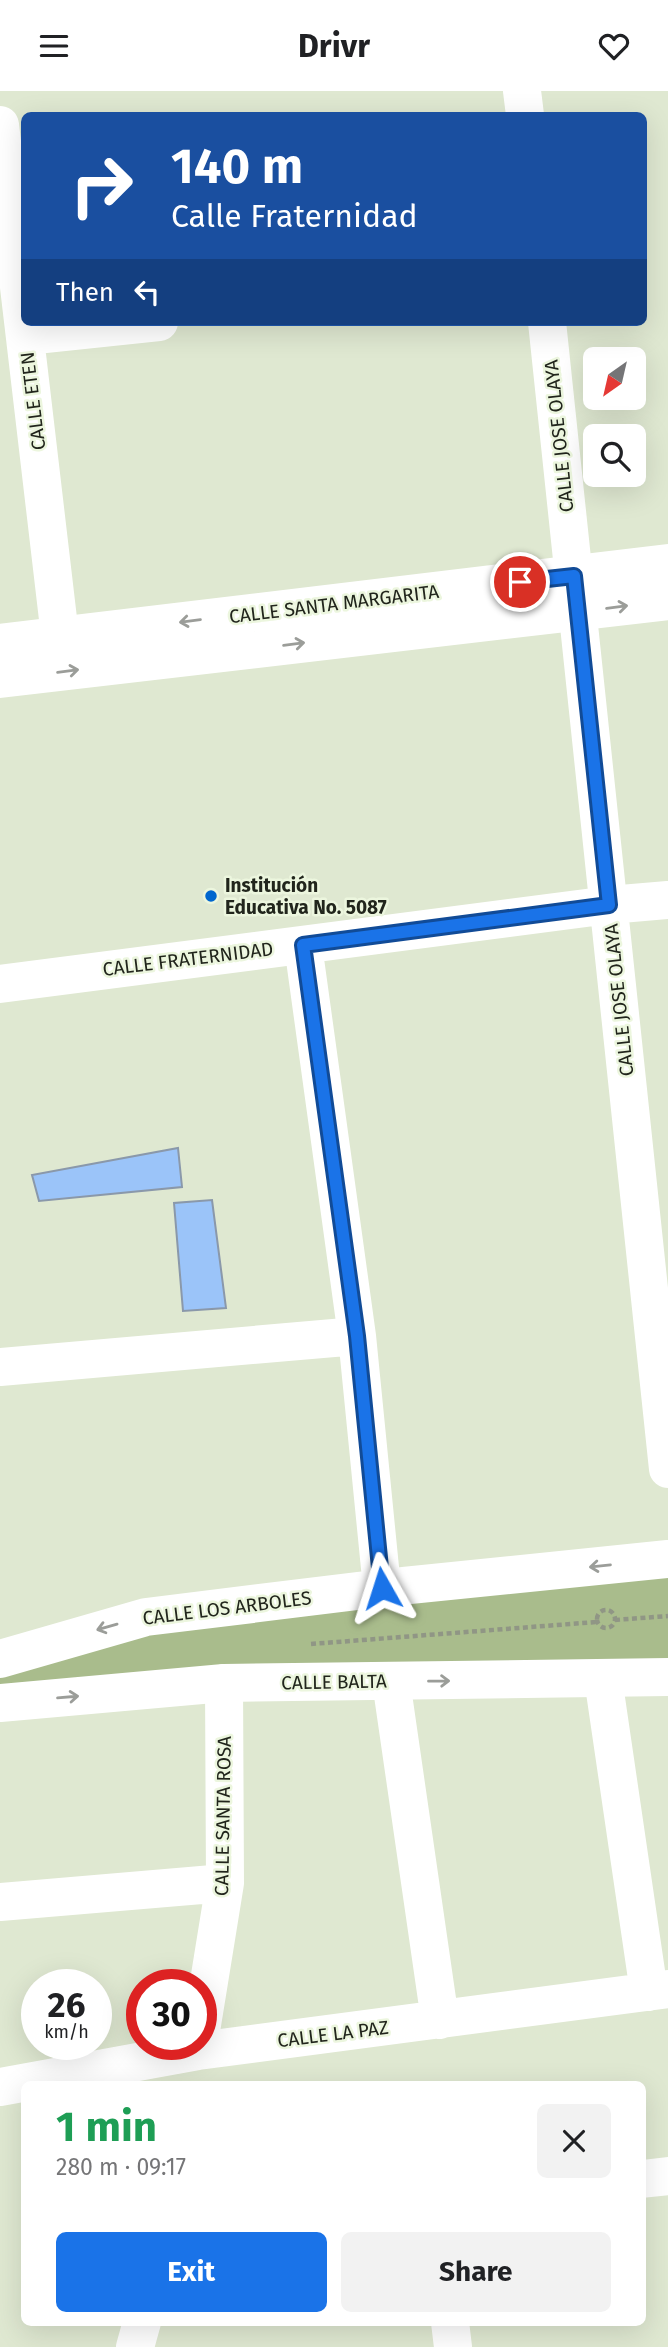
<!DOCTYPE html>
<meta charset="utf-8">
<style>
body{margin:0;font-family:"Fira Sans",sans-serif;background:#f2f2f2;color:#202124;height:100vh;display:flex;flex-direction:column;font-size:26px;white-space:nowrap}
*{box-sizing:border-box;margin:0}
p{font-size:23px;color:#757577}
.icon{flex:none;width:38px;height:38px;fill:none;stroke:currentColor;stroke-width:2;stroke-linecap:round;stroke-linejoin:round}
.map{position:relative;flex:1;overflow:hidden}
.panel{position:absolute;left:21px;top:1990px;width:625px;height:245px;display:flex;flex-direction:column;background:#fff;border-radius:10px;box-shadow:0 7px 28px #0002}
.panel>*{flex:none}
.top-card{position:absolute;left:21px;top:21px;width:626px;height:214px;border-radius:10px;box-shadow:0 7px 28px #0002;background:#1a4fa0;color:#fff;overflow:hidden}
.needle{width:46px;rotate:214deg}
.fabs{position:absolute;left:583px;top:256px;display:grid;gap:14px}
.fabs a{display:grid;place-items:center;width:63px;height:63px;border-radius:10px;background:#fff;box-shadow:0 7px 28px #0002;font-size:35px}
.speed{position:absolute;left:21px;top:1878px;display:flex;gap:14px;font-size:35px;font-weight:700;text-align:center}
.speed>*{display:grid;place-content:center;width:91px;height:91px;border-radius:50%;background:#fff;box-shadow:0 7px 28px #0002;line-height:1}
.speed small{font-size:18px;font-weight:400}
.speed .limit{border:10px solid #d22;background:#fff;color:#111}
.pin{position:absolute;display:grid;place-items:center;width:60px;height:60px;color:#fff;margin:-30px;border:4px solid #fff;border-radius:50%;box-shadow:0 2px 7px #0007}
.me{position:absolute;width:77px;margin:-38px;rotate:354deg;stroke-linejoin:round;filter:drop-shadow(0 0 5px #0008)}
.turn{display:flex;align-items:center;gap:24px;height:147px;padding:0 35px;font-size:32px}
.turn .icon{width:91px;height:91px;stroke-width:2.5}
.turn b{display:block;font-size:49px;line-height:60px}
.then{display:flex;align-items:center;height:66px;padding:0 35px;background:#0003;gap:14px;font-size:26px}
.round{display:grid;place-items:center;flex:none;width:74px;height:74px;border-radius:10px;background:#f2f2f2}
.overview{display:flex;align-items:center;justify-content:space-between;height:119px;padding:0 35px}
h1{font-size:42px;font-weight:700;line-height:52px;color:#1e9e55}
.button{display:flex;gap:14px;margin-top:auto;padding:14px 35px}
.button a{flex:1;height:80px;border-radius:10px;background:#1a73e8;color:#fff;font-size:28px;font-weight:700;line-height:80px;text-align:center}
.button a+a{background:#f2f2f2;color:#202124}
header{display:flex;justify-content:space-between;align-items:center;height:91px;padding:0 35px;background:#fff;font-size:32px;font-weight:700}
.map>svg:first-child{display:block}
.green{fill:#a9bc8c}
.building{fill:#9bc4f9;stroke:#8a98aa;stroke-width:2}
.lines{fill:none;stroke-linecap:round;stroke-linejoin:round}
.path{stroke:#909685;stroke-width:4.5;stroke-dasharray:5 3.5;stroke-linecap:butt}
.minor{stroke:#fff;stroke-width:38}
.tertiary{stroke:#fff;stroke-width:38}
.secondary{stroke:#fff;stroke-width:38}
.oneway{stroke:#9b9d99}
.route-casing{stroke:#114b97;stroke-width:18}
.route{stroke:#1a73e8;stroke-width:12}
.poi-dot{fill:#0066ce;stroke:#ecf6de;stroke-width:2.5}
.labels{text-anchor:middle;dominant-baseline:central;stroke-width:5;stroke-linejoin:round;paint-order:stroke}
.street-label{font-size:19px;fill:#21251c;stroke:#ecf6de}
.poi-label{font-size:19px;font-weight:bold;fill:#21251c;stroke:#ecf6de;text-anchor:start}
</style>
<header><svg class="icon" aria-label="menu" viewBox="0 0 24 24"><path d="M4 6h16M4 12h16M4 18h16"/></svg>Drivr<svg class="icon" aria-label="heart" viewBox="0 0 24 24"><path d="M12 20l-8-8c-3-5 5-10 8-4 3-6 11-1 8 4z"/></svg></header>
<div class="map">
<svg width="668" height="2256" viewBox="0 0 668 2256">
<rect width="100%" height="100%" fill="#dfe8d1"/>
<!-- green -->
<path class="green" d="M668,1475V1574L0,1598V1584L142,1539Z"/>
<!-- building -->
<path class="building" d="M178,1057L182,1096L39,1110L32,1084Z
M212,1109L226,1217L183,1220L174,1112Z"/>
<g class="lines">
<!-- path -->
<path class="path" d="M597 1528a9 9 0 1 1 18 0a9 9 0 1 1-18 0Z
M615,1529L668,1525
M311,1553L596,1531"/>
<!-- minor -->
<path class="minor" d="M522,0L525,24
M0,34L60,545
M547,231L668,1378
M26,245L159,231
M303,854L357,1245L382,1497
M0,893L609,814L668,809
M0,1276L357,1245
M603,1587L649,1901
M391,1590L440,1929
M0,1811L225,1792
M201,1940L225,1792L224,1592
M0,1996L198,1960L668,1898
M642,2088L668,2085
M450,2231L453,2256
M135,2256L142,2231"/>
<!-- tertiary -->
<path class="tertiary" d="M0,1568L146,1526L382,1497L668,1468
M0,1612L224,1592L668,1586"/>
<!-- secondary -->
<path class="secondary" d="M0,552L668,472
M0,588L668,510"/>
</g>
<!-- one-way arrows -->
<defs><path id="oneway-shaft" d="M-6 0H5M1.5-3L5.5 0L1.5 3" fill="none" stroke-width="1.6" stroke-linecap="round" stroke-linejoin="round" transform="scale(1.75)"/></defs>
<g class="oneway">
<use href="#oneway-shaft" transform="translate(617 516) rotate(-7)"/>
<use href="#oneway-shaft" transform="translate(190 530) rotate(173)"/>
<use href="#oneway-shaft" transform="translate(294 553) rotate(-7)"/>
<use href="#oneway-shaft" transform="translate(68 580) rotate(-7)"/>
<use href="#oneway-shaft" transform="translate(600 1475) rotate(174)"/>
<use href="#oneway-shaft" transform="translate(107 1536) rotate(164)"/>
<use href="#oneway-shaft" transform="translate(439 1590) rotate(-1)"/>
<use href="#oneway-shaft" transform="translate(68 1606) rotate(-5)"/>
</g>
<g class="lines">
<defs>
<path id="route" d="M382,1497L357,1245L303,854L609,814L574,485L520,491"/>
</defs>
<!-- route casing -->
<use href="#route" class="route-casing"/>
<!-- route -->
<use href="#route" class="route"/>
</g>
<!-- markers -->
<circle class="poi-dot" cx="211" cy="805" r="7"/>
<g class="labels">
<!-- street labels -->
<g class="street-label">
<text transform="translate(33 310) rotate(-97)">CALLE ETEN</text>
<text transform="translate(559 345) rotate(-96)">CALLE JOSE OLAYA</text>
<text transform="translate(334 513) rotate(-7)">CALLE SANTA MARGARITA</text>
<text transform="translate(188 868) rotate(-7)">CALLE FRATERNIDAD</text>
<text transform="translate(619 909) rotate(-96)">CALLE JOSE OLAYA</text>
<text transform="translate(227 1517) rotate(-7)">CALLE LOS ARBOLES</text>
<text transform="translate(334 1591) rotate(-1)">CALLE BALTA</text>
<text transform="translate(223 1725) rotate(-89)">CALLE SANTA ROSA</text>
<text transform="translate(333 1943) rotate(-7)">CALLE LA PAZ</text>
</g>
<!-- poi labels -->
<g class="poi-label">
<text x="225" y="794">Institución<tspan x="225" dy="22">Educativa No. 5087</tspan></text>
</g>
</g>
</svg>
<div class="fabs">
<a><svg class="needle" viewBox="-14 -14 28 28"><path d="M0-13l5 13h-10z" fill="#e53935"/><path d="M0 13l5-13h-10z" fill="#757577"/></svg></a>
<a><svg class="icon" aria-label="search" viewBox="0 0 24 24"><circle cx="10" cy="10" r="6"/><path d="M15 15l6 6"/></svg></a>
</div>
<div class="speed"><div>26<small>km/h</small></div><div class="limit">30</div></div>
<div class="pin" style="left:520px;top:491px;background:#d93025"><svg class="icon" aria-label="arrive" viewBox="0 0 24 24"><path d="M6 21V4h12l-3 4 3 4H6"/></svg></div>
<svg class="me" style="left:382px;top:1497px" viewBox="-20 -20 40 40"><path d="M0-17L14 15 0 8-14 15z" fill="#1a73e8" stroke="#fff" stroke-width="4"/></svg>
<div class="top-card">
<div class="turn"><svg class="icon" aria-label="right" viewBox="0 0 24 24"><path d="M7 20v-9h11M14 6l5 5-5 5"/></svg><div><b>140 m</b>Calle Fraternidad</div></div>
<div class="then">Then<svg class="icon" aria-label="left" viewBox="0 0 24 24"><path d="M17 20v-9H6M10 6l-5 5 5 5"/></svg></div>
</div>
<section class="panel">
<div class="overview"><div><h1>1 min</h1><p>280 m · 09:17</p></div><a class="round"><svg class="icon" aria-label="close" viewBox="0 0 24 24"><path d="M6 6l12 12M18 6L6 18"/></svg></a></div>
<div class="button"><a>Exit</a><a>Share</a></div>
</section>
</div>
